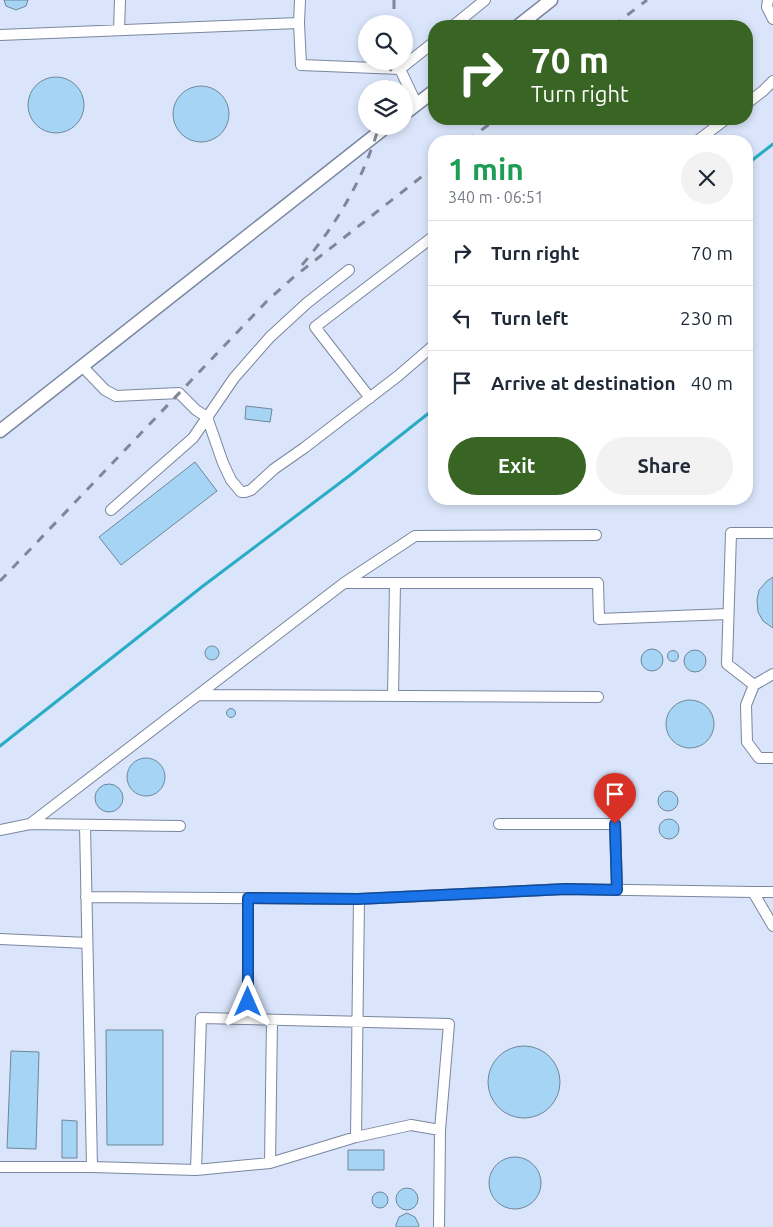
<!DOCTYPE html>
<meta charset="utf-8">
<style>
body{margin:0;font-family:Ubuntu,sans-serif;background:#f2f2f3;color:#1f2937;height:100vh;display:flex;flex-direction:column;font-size:19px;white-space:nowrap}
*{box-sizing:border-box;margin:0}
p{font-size:16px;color:#747a83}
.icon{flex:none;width:28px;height:28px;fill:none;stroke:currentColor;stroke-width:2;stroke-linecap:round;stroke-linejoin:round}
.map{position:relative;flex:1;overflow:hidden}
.sheet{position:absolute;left:428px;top:135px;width:325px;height:370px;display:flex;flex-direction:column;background:#fff;border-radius:20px;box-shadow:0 2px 8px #0003}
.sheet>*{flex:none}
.banner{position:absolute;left:428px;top:20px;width:325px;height:105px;border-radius:20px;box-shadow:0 2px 8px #0003;background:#386524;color:#fff;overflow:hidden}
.tools{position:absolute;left:358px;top:15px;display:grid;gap:10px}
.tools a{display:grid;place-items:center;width:55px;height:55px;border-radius:50%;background:#fff;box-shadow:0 2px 8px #0003;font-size:25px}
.pin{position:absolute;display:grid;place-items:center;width:42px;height:42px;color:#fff;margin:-51px -21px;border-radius:50% 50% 50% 0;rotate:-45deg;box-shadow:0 0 5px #0007}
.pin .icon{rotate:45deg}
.me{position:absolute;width:55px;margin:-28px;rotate:0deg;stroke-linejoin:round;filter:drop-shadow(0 0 4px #0008)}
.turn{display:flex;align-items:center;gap:18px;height:105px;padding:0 20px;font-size:22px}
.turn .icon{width:65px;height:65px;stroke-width:2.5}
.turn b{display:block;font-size:35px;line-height:42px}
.round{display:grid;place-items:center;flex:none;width:52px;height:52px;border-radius:26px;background:#f2f2f3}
.headline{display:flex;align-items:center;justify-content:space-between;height:85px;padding:0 20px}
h1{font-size:30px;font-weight:700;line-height:38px;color:#1e9e55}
.primary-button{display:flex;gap:10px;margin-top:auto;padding:10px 20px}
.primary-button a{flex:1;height:58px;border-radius:30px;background:#386524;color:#fff;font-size:20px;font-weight:700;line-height:58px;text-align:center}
.primary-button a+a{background:#f2f2f3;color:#1f2937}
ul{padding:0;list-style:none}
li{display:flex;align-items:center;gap:15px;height:65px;padding:0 20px;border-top:1px solid #e0e1e3}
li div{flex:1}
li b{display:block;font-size:19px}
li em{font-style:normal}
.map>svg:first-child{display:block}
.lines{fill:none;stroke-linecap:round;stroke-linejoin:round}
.stream{stroke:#29acc5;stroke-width:3}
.building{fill:#a6d4f5;stroke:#6e8799}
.minor-casing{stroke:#7a869f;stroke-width:12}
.major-casing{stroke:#7a869f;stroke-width:15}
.minor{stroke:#fff;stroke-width:10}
.major{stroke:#fff;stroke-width:12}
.rail{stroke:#7f8797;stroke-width:3;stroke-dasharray:9 9;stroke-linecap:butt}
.route-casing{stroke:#114b97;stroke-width:12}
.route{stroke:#1a73e8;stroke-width:9}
</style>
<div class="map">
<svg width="773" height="1227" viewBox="0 0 773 1227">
<rect width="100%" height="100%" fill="#dae5fb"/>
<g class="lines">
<!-- stream -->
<path class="stream" d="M746,165L773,144
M0,746L203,586L349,476L434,409"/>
</g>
<!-- building -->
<path class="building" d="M4,0H28L26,6L16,10L6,6Z
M28 105a28 28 0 1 1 56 0a28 28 0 1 1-56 0Z
M173 114a28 28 0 1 1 56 0a28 28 0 1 1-56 0Z
M246,406L272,409L270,422L245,419Z
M195,462L217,491L121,565L99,537Z
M773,577V628L763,621L758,612L757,600L759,590L767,581Z
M205 653a7 7 0 1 1 14 0a7 7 0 1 1-14 0Z
M641 660a11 11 0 1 1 22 0a11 11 0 1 1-22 0Z
M684 661a11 11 0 1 1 22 0a11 11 0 1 1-22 0Z
M667.5 656a5.5 5.5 0 1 1 11 0a5.5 5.5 0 1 1-11 0Z
M666 724a24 24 0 1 1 48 0a24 24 0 1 1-48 0Z
M226.5 713a4.5 4.5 0 1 1 9 0a4.5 4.5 0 1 1-9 0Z
M127 777a19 19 0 1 1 38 0a19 19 0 1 1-38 0Z
M95 798a14 14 0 1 1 28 0a14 14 0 1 1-28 0Z
M658 801a10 10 0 1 1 20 0a10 10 0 1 1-20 0Z
M659 829a10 10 0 1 1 20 0a10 10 0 1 1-20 0Z
M106,1030H163V1145H107Z
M488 1082a36 36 0 1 1 72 0a36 36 0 1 1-72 0Z
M11,1051L39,1052L36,1149L7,1148Z
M62,1120L77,1121V1158H62Z
M348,1150H384V1170H348Z
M489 1183a26 26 0 1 1 52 0a26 26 0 1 1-52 0Z
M396 1199a11 11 0 1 1 22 0a11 11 0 1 1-22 0Z
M372 1200a8 8 0 1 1 16 0a8 8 0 1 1-16 0Z
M407,1213L415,1217L419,1225L418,1227H396V1225L399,1217Z"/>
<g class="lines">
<defs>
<path id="minor" d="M300,0L299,23L301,65L400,69L434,42
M768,0L767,7L773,19
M453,26L485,0
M119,30L120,0
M0,35L299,23
M400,69L417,105
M746,104L763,91L773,81
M697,141L726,119
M82,366L105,390L116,396L179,393L196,410L207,417L223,463L231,480L241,492H245L251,490L274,469L304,448L398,376L434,345
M370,398L315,327L434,236
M111,510L193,438L234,378L270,337L307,303L349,270
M345,583H598L599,619L728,614
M773,674L754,685L746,705L747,742L759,758H773
M754,685L727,664L731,533H773
M198,695L598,697
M393,696L395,583
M30,824L180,826
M499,824H615L617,889
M85,825L92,1167
M0,830L30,824L344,583L415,536L596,535
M753,892H773
M86,897L359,899L566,889L753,892L773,926
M248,898V1019
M0,939L87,943
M356,1137L359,899
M270,1163L272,1020
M0,1167H92L196,1170L270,1163L356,1137L411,1125L440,1130
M196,1170L201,1018L449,1024L440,1130L439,1227"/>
<path id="major" d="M518,26L551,0
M404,114L434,91
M0,431L387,126"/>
</defs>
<!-- minor casing -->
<use href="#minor" class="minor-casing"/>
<!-- major casing -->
<use href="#major" class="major-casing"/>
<!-- minor -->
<use href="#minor" class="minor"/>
<!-- major -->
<use href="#major" class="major"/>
<!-- rail -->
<path class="rail" d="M394,0V24
M613,26L647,0
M388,89L392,61
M467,141L496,119
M302,265C337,224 364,178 379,126
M0,581L267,301L295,276L434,167"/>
</g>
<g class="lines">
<defs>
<path id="route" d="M248,1002V898L358,899L566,889L617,890L615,824"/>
</defs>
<!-- route casing -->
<use href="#route" class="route-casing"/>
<!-- route -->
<use href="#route" class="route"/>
</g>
</svg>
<div class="tools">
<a><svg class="icon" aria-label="search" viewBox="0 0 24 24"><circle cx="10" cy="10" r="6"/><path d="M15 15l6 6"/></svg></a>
<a><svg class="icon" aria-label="layers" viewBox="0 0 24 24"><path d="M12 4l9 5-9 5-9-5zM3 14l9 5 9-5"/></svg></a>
</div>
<div class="pin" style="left:615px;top:824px;background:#d93025"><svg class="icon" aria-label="arrive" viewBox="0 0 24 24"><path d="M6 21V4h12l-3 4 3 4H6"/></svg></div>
<svg class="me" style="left:248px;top:1002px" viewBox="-20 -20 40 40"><path d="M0-17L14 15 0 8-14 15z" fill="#1a73e8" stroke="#fff" stroke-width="4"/></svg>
<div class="banner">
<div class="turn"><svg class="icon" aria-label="right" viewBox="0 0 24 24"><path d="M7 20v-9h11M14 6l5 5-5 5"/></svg><div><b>70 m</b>Turn right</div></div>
</div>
<section class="sheet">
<div class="headline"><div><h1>1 min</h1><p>340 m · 06:51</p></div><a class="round"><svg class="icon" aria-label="close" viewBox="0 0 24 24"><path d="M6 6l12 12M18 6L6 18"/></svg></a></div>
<ul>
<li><svg class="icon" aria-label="right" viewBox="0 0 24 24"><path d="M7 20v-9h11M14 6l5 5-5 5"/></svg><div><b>Turn right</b></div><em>70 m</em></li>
<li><svg class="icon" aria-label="left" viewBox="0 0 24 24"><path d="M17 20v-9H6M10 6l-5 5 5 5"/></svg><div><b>Turn left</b></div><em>230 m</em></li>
<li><svg class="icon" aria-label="arrive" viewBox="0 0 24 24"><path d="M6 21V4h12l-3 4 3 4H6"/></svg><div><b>Arrive at destination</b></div><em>40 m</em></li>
</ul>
<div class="primary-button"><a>Exit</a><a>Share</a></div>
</section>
</div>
